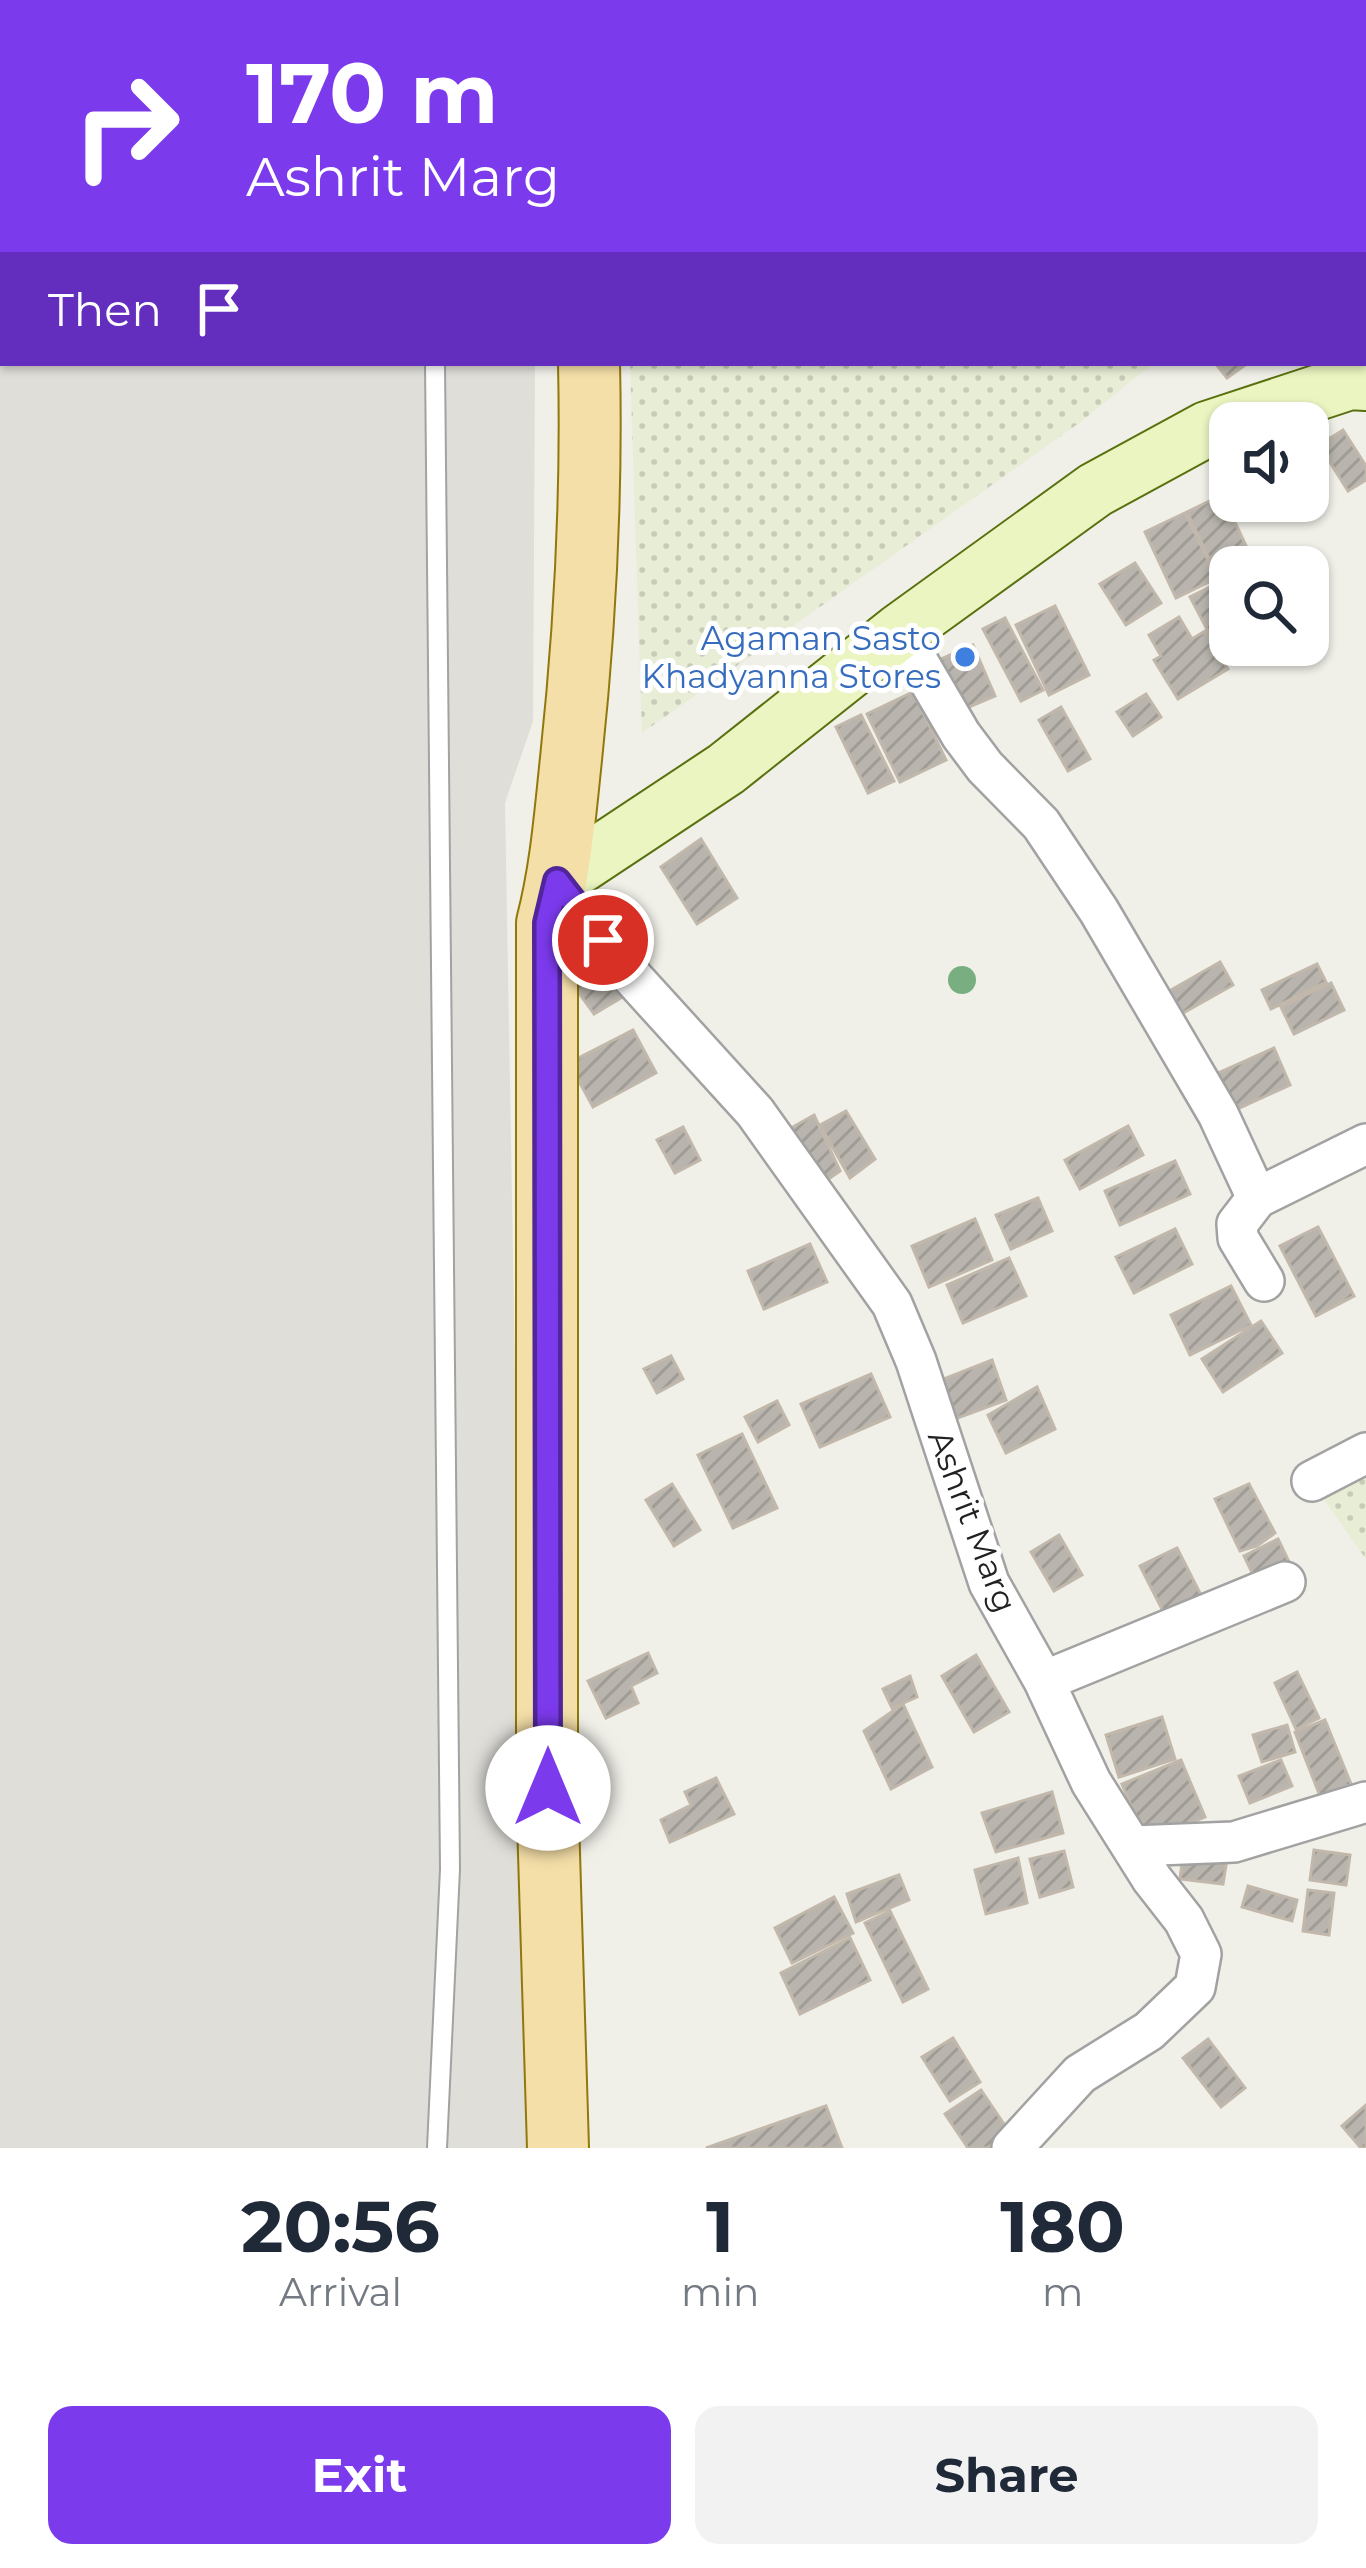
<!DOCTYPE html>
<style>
body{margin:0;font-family:Montserrat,sans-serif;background:#f2f2f3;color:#1f2937;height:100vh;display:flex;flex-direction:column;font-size:45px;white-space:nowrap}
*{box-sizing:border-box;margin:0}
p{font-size:39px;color:#747a83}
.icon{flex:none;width:66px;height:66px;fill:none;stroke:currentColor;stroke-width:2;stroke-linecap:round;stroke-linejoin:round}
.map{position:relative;height:2148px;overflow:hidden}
.sheet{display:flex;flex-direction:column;background:#fff;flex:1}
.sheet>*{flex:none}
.guide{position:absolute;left:0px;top:0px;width:1368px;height:366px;box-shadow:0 3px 9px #0004;background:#7c3aed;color:#fff;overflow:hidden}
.fabs{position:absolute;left:1209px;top:402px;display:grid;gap:24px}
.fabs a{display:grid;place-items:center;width:120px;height:120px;border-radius:24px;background:#fff;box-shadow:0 3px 9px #0004;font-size:60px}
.pin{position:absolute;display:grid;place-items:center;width:102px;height:102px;color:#fff;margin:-51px;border:6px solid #fff;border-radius:50%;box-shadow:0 3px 12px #0007}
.me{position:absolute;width:132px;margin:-66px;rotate:0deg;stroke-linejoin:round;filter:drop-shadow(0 0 9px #0008)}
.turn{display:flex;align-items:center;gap:42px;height:252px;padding:0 48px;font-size:54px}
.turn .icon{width:156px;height:156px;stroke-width:2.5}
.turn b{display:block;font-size:84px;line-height:102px}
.then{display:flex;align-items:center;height:114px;padding:0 48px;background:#0003;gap:24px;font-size:45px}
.eta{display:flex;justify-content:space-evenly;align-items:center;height:204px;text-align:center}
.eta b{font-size:72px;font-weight:700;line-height:84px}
.primary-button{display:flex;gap:24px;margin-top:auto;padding:24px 48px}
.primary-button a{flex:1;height:138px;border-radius:24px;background:#7c3aed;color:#fff;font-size:48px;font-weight:700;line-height:138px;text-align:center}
.primary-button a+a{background:#f2f2f3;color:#1f2937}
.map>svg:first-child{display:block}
.airport{fill:#dfded9}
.farmland{fill:url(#farmland-dots)}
.building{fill:url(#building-hatch);stroke:#c1b8ab;stroke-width:3}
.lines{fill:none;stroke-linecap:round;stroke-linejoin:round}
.service-casing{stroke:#a2a2a2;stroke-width:22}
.minor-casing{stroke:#a2a2a2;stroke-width:44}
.secondary-casing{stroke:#58710e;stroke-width:58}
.primary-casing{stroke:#91780c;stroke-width:64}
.service{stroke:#fff;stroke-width:18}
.minor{stroke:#fff;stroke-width:39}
.secondary{stroke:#ebf5c1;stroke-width:54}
.primary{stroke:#f5dfa8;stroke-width:60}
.tree{fill:#78ae80}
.route-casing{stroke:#51269a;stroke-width:30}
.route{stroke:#7c3aed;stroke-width:21}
.shop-dot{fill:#3f7fe0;stroke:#fff;stroke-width:4.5}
.labels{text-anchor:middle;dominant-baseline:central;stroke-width:10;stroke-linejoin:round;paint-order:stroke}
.shop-label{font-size:33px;fill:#366cbe;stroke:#fff;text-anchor:end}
.street-label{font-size:33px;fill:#212121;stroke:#fff}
</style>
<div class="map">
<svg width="1366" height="2148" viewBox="0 0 1366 2148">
<defs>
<pattern id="farmland-dots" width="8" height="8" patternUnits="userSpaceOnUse" patternTransform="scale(3)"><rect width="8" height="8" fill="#e8edd5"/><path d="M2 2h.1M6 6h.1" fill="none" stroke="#c7cbb7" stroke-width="1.8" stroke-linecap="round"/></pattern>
<pattern id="building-hatch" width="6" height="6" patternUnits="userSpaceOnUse" patternTransform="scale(3)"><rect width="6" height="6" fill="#b9b5ae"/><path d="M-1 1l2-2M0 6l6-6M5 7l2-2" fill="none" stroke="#9f9b95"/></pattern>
</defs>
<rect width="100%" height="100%" fill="#f0efe8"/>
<!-- airport -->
<path class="airport" d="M0,0H537L3,3V363H535L533,721L505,803L521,1710L541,2148H0Z"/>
<!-- farmland -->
<path class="farmland" d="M610,0H1366V190L1365,3Z
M630,363H1153L1082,421L642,733Z
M1366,1463V1559L1316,1488Z"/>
<!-- building -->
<path class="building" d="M1215,363H1248L1227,378Z
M1343,430L1366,466V480L1348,491L1319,445Z
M1308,470L1326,493L1312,504L1308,499Z
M1222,495L1249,552L1214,569L1187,512Z
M1185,513L1217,578L1176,598L1145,532Z
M1135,563L1161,603L1126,625L1100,584Z
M1230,577V645H1238L1220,654L1190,597Z
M1055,606L1089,675L1049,695L1016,625Z
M1179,617L1192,639L1205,631L1228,669L1178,699L1154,660L1161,656L1149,635Z
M1005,618L1043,690L1021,701L983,629Z
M973,645L995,696L955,713L934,662Z
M913,692L946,760L900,782L867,714Z
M1146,694L1161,717L1133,736L1117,712Z
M1061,707L1090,759L1068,771L1039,720Z
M861,715L894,781L868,793L836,727Z
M701,839L737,898L697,924L661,867Z
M574,930L636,989L594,1014L574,986Z
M1220,962L1233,985L1176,1017L1164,994Z
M1317,964L1326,982L1271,1009L1262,990Z
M1331,983L1344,1010L1294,1034L1281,1007Z
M633,1030L656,1073L593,1107L569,1063Z
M1274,1048L1290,1085L1233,1111L1216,1074Z
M846,1111L875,1159L850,1178L820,1125Z
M814,1115L840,1171L820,1185L791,1128Z
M1128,1126L1143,1155L1080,1189L1065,1160Z
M683,1127L700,1160L675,1173L657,1140Z
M1175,1161L1190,1194L1120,1225L1105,1191Z
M1038,1198L1052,1231L1011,1249L996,1215Z
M975,1219L992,1260L929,1287L912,1246Z
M1318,1227L1354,1296L1316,1316L1280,1246Z
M1175,1229L1192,1264L1134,1293L1116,1257Z
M810,1244L827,1282L764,1309L748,1271Z
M1009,1258L1026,1296L963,1323L947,1285Z
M1231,1286L1251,1325L1190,1355L1171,1315Z
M1261,1321L1282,1353L1223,1392L1202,1359Z
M671,1356L683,1379L657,1393L644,1369Z
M992,1360L1006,1400L952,1420L936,1382Z
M871,1374L890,1417L820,1447L801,1404Z
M1037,1387L1055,1429L1006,1453L988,1415Z
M777,1401L789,1425L758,1442L745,1417Z
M742,1434L777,1508L733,1528L698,1455Z
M672,1484L700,1530L674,1546L646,1500Z
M1249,1484L1275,1533L1257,1546L1240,1551L1215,1499Z
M1059,1535L1082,1575L1054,1591L1031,1552Z
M1278,1539L1293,1570L1259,1587L1244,1556Z
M1177,1548L1203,1599L1166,1617L1140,1566Z
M648,1653L657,1673L631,1686L638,1703L606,1718L588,1681Z
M976,1655L1009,1712L974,1732L942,1676Z
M1297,1672L1319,1718L1296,1729L1275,1683Z
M910,1676L917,1697L892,1708L883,1689Z
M903,1704L932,1767L891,1789L864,1731Z
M1162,1717L1175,1759L1119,1777L1106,1735Z
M1325,1720L1351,1784L1320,1796L1295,1732Z
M1287,1725L1295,1752L1262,1762L1253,1735Z
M1181,1760L1205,1817L1146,1841L1122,1784Z
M1281,1760L1292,1786L1250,1803L1239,1776Z
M716,1778L734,1814L670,1842L661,1820L691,1805L685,1792Z
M1052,1792L1063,1833L996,1852L982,1813Z
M1314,1850L1350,1855L1346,1885L1310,1880Z
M1064,1851L1073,1887L1040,1897L1030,1859Z
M1183,1854L1227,1859L1223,1884L1180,1879Z
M1018,1858L1027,1903L986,1914L975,1870Z
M899,1875L909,1900L856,1922L847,1894Z
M1248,1886L1297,1900L1292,1921L1242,1907Z
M1308,1890L1334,1893L1329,1935L1303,1931Z
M834,1897L853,1933L792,1963L775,1928Z
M890,1911L928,1989L903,2002L865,1923Z
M850,1938L870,1980L800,2014L781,1973Z
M953,2038L980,2082L950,2101L922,2057Z
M1208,2039L1245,2088L1221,2107L1183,2058Z
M981,2090L1010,2133L987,2148H968L945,2114Z
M1366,2105V2148H1361L1342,2126Z
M826,2106L842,2148H706Z"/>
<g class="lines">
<defs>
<path id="service" d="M432,0V3
M930,3L934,0
M435,363L450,1869L437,2148"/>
<path id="minor" d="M900,631L961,735L985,767L1041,824L1099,911L1218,1114L1257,1198L1237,1224L1238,1238L1264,1281
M557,881L625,969L755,1112L892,1304L916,1361L989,1583L1044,1681L1091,1782L1152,1879L1184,1920L1201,1954L1195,1987L1149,2031L1080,2074L1012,2148
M1257,1198L1366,1144
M1312,1481L1366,1453
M1044,1681L1285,1582
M1133,1846L1234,1842L1366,1802"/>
<path id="secondary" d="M557,881L726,769L900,631L1095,490L1207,429L1350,382L1366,383"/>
<path id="primary" d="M590,0V3
M558,2148L547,1788V923C561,869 565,815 571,759C585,628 592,495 589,363"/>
</defs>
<!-- service casing -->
<use href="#service" class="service-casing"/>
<!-- minor casing -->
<use href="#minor" class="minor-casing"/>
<!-- secondary casing -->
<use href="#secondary" class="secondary-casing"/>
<!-- primary casing -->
<use href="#primary" class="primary-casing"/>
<!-- service -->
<use href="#service" class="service"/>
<!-- minor -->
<use href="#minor" class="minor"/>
<!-- secondary -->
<use href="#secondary" class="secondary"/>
<!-- primary -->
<use href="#primary" class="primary"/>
</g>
<!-- trees -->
<circle class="tree" cx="962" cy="980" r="14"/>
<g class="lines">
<defs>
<path id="route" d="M548,1788L547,923L557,881L603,940"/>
</defs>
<!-- route casing -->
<use href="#route" class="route-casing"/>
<!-- route -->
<use href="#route" class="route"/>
</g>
<!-- markers -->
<circle class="shop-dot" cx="965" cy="657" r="12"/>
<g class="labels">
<!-- shop labels -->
<g class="shop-label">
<text x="941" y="638">Agaman Sasto<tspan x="941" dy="38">Khadyanna Stores</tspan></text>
</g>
<!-- street labels -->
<g class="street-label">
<text transform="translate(973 1521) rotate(69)">Ashrit Marg</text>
</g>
</g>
</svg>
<div class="fabs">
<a><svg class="icon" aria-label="sound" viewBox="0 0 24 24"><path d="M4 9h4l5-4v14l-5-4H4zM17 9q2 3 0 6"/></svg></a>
<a><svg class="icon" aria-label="search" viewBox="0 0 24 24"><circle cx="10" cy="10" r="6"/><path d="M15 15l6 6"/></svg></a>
</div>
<div class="pin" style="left:603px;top:940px;background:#d93025"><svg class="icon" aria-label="arrive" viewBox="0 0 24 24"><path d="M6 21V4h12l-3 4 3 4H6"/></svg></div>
<svg class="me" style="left:548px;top:1788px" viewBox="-20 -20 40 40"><circle r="19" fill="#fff"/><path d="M0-13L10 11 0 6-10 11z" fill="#7c3aed"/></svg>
<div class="guide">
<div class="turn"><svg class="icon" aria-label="right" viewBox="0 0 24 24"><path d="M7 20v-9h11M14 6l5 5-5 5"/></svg><div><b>170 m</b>Ashrit Marg</div></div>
<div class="then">Then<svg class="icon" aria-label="arrive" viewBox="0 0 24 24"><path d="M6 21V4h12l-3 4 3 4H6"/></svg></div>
</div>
</div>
<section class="sheet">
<div class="eta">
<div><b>20:56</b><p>Arrival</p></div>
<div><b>1</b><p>min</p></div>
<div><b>180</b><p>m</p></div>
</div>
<div class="primary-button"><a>Exit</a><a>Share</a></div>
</section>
